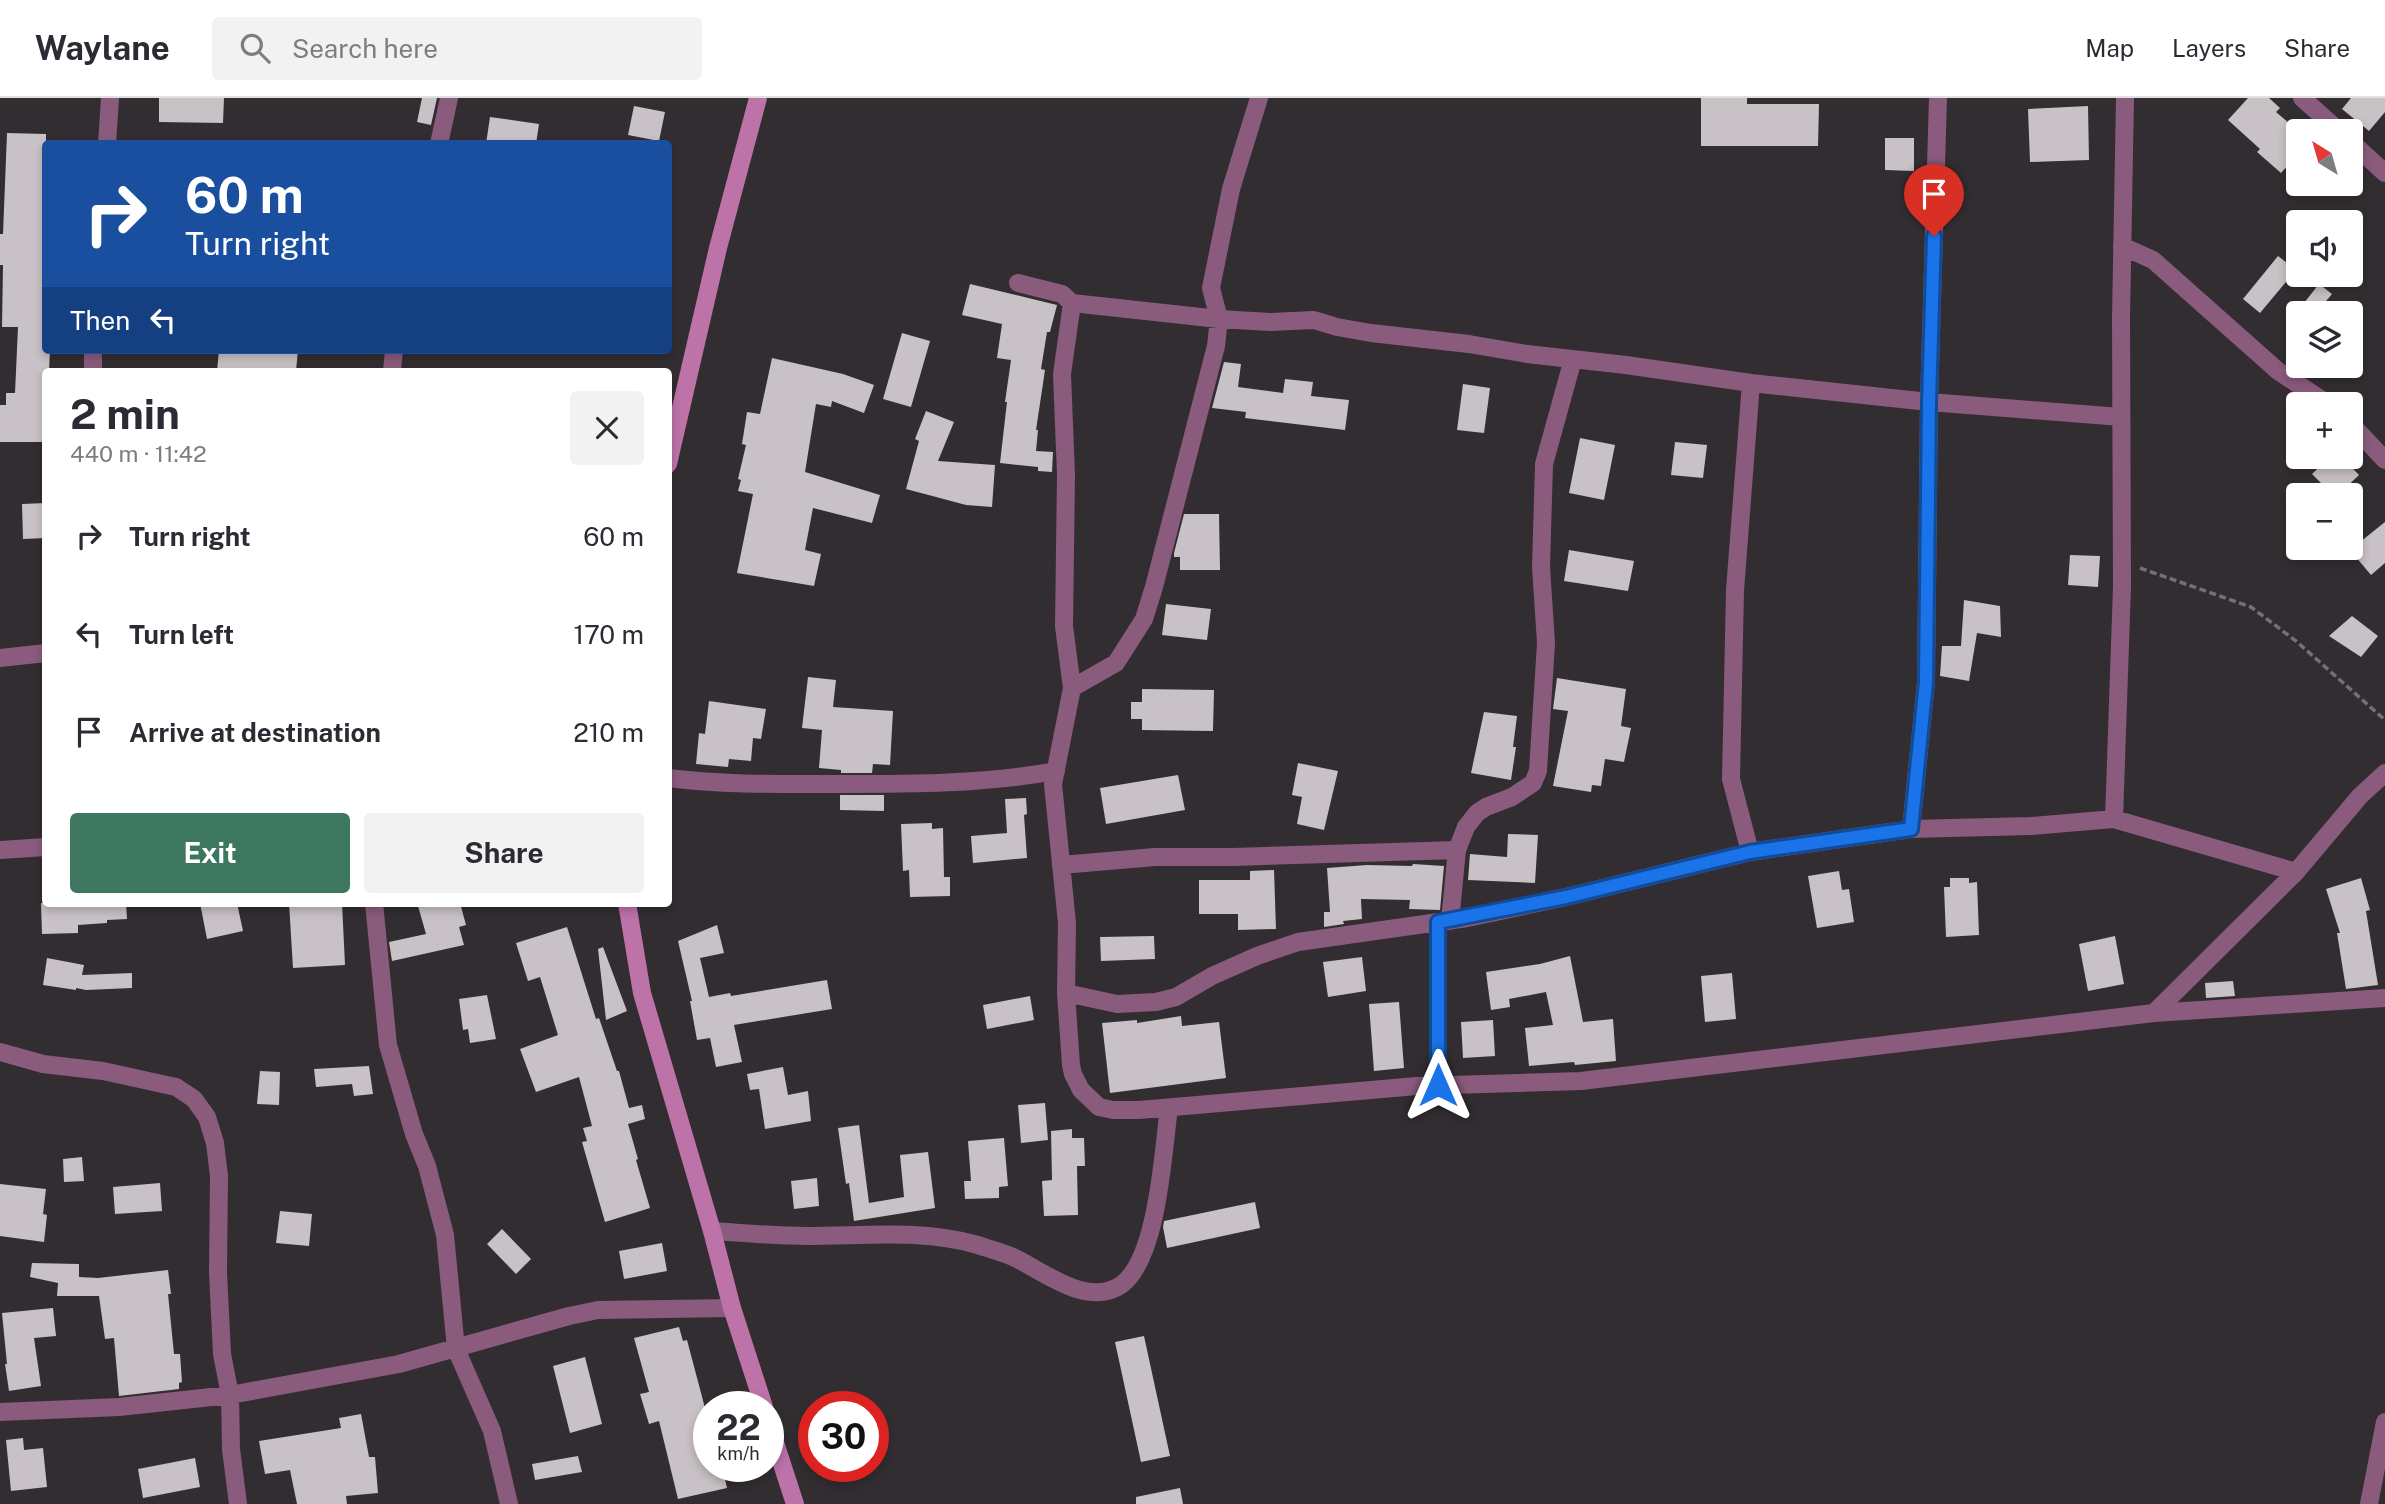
<!DOCTYPE html>
<meta charset="utf-8">
<style>
body{margin:0;font-family:"Public Sans",sans-serif;background:#f2f2f3;color:#2b2b33;height:100vh;display:flex;flex-direction:column;font-size:26px;white-space:nowrap}
*{box-sizing:border-box;margin:0}
p{font-size:23px;color:#7c7c81}
.icon{flex:none;width:38px;height:38px;fill:none;stroke:currentColor;stroke-width:2;stroke-linecap:round;stroke-linejoin:round}
.map{position:relative;flex:1;overflow:hidden}
.sheet{position:absolute;left:42px;top:270px;width:630px;height:539px;display:flex;flex-direction:column;background:#fff;border-radius:7px;box-shadow:0 4px 10px #0003}
.sheet>*{flex:none}
.hud{position:absolute;left:42px;top:42px;width:630px;height:214px;border-radius:7px;box-shadow:0 4px 10px #0003;background:#1a4fa0;color:#fff;overflow:hidden}
.needle{width:46px;rotate:323deg}
.controls{position:absolute;left:2286px;top:21px;display:grid;gap:14px}
.controls a{display:grid;place-items:center;width:77px;height:77px;border-radius:7px;background:#fff;box-shadow:0 4px 10px #0003;font-size:35px}
.speed{position:absolute;left:693px;top:1293px;display:flex;gap:14px;font-size:35px;font-weight:700;text-align:center}
.speed>*{display:grid;place-content:center;width:91px;height:91px;border-radius:50%;background:#fff;box-shadow:0 4px 10px #0003;line-height:1}
.speed small{font-size:18px;font-weight:400}
.speed .limit{border:10px solid #d22;background:#fff;color:#111}
.pin{position:absolute;display:grid;place-items:center;width:60px;height:60px;color:#fff;margin:-72px -30px;border-radius:50% 50% 50% 0;rotate:-45deg;box-shadow:0 0 7px #0007}
.pin .icon{rotate:45deg}
.me{position:absolute;width:77px;margin:-38px;rotate:0deg;stroke-linejoin:round;filter:drop-shadow(0 0 5px #0008)}
.turn{display:flex;align-items:center;gap:24px;height:147px;padding:0 28px;font-size:32px}
.turn .icon{width:91px;height:91px;stroke-width:2.5}
.turn b{display:block;font-size:49px;line-height:60px}
.then{display:flex;align-items:center;height:66px;padding:0 28px;background:#0003;gap:14px;font-size:26px}
.round{display:grid;place-items:center;flex:none;width:74px;height:74px;border-radius:7px;background:#f2f2f3}
.headline{display:flex;align-items:center;justify-content:space-between;height:119px;padding:0 28px}
h1{font-size:42px;font-weight:700;line-height:52px}
.action{display:flex;gap:14px;margin-top:auto;padding:14px 28px}
.action a{flex:1;height:80px;border-radius:7px;background:#3d775f;color:#fff;font-size:28px;font-weight:700;line-height:80px;text-align:center}
.action a+a{background:#f2f2f3;color:#2b2b33}
ul{padding:0;list-style:none}
li{display:flex;align-items:center;gap:21px;height:98px;padding:0 28px}
li div{flex:1}
li b{display:block;font-size:26px}
li em{font-style:normal}
header{display:flex;align-items:center;gap:42px;box-sizing:border-box;height:98px;padding:0 35px;background:#fff;border-bottom:2px solid #e1e1e2}
header strong{font-size:33px}
nav{display:flex;gap:38px;margin-inline-start:auto;font-size:24px}
.search{width:490px;height:63px;background:#f2f2f3;display:flex;align-items:center;gap:18px;box-sizing:border-box;padding:0 24px;border-radius:7px;color:#7c7c81;font-size:26px}
.map>svg:first-child{display:block}
.building{fill:#c8c1c6}
.lines{fill:none;stroke-linecap:round;stroke-linejoin:round}
.path{stroke:#757074;stroke-width:3.5;stroke-dasharray:7 3.5;stroke-linecap:butt}
.minor{stroke:#8a5b7d;stroke-width:18}
.secondary{stroke:#bd72a8;stroke-width:18}
.route-casing{stroke:#114b97;stroke-width:18}
.route{stroke:#1a73e8;stroke-width:12}
</style>
<header>
<strong>Waylane</strong>
<div class="search"><svg class="icon" aria-label="search" viewBox="0 0 24 24"><circle cx="10" cy="10" r="6"/><path d="M15 15l6 6"/></svg>Search here</div>
<nav><a>Map</a><a>Layers</a><a>Share</a></nav>
</header>
<div class="map">
<svg width="2385" height="1406" viewBox="0 0 2385 1406">
<rect width="100%" height="100%" fill="#322d31"/>
<!-- building -->
<path class="building" d="M159,0H224L223,25L159,24Z
M422,0H437L431,27L417,24Z
M1701,0H1747V6H1819L1818,48H1701Z
M2248,0H2269L2280,10L2276,14L2298,33V56L2281,75L2257,54L2260,51L2228,22Z
M2351,0H2385V14L2369,33L2342,11Z
M634,8L665,14L659,43L628,37Z
M2088,8L2089,62L2030,64L2028,11Z
M490,19L539,26L536,46H486Z
M7,35L46,36V252H50L49,273H46V344H0V307H6V295H15L18,229H2L3,167H0V136H3Z
M1885,40H1914V73L1885,72Z
M2278,158L2296,172L2260,215L2243,201Z
M970,186L1057,207L1050,234H1047L1041,271L1045,272L1036,332H1038L1036,353L1053,354L1052,374L1038,373V369L1000,365L1007,304H1005L1011,262L997,260L1002,226L962,217Z
M2319,186L2332,196L2316,215H2296Z
M902,235L930,243L911,309L883,301Z
M219,252H298L296,273H217Z
M772,260L843,276L874,287L864,315L832,303L831,309L816,306L805,374L880,397L872,425L813,410L805,452L821,456L814,488L737,475L753,396L738,393L741,382L738,381L746,347L742,346L747,314L760,316Z
M1224,264L1241,266L1238,289L1283,295L1285,281L1313,284L1311,298L1349,302L1345,332L1245,320L1246,314L1212,310Z
M1463,286L1490,290L1484,335L1457,332Z
M926,313L954,324L938,363L995,367L992,409L966,407L906,391L919,343L915,341Z
M1580,340L1615,347L1604,402L1569,395Z
M1675,344L1707,347L1703,380L1671,377Z
M2330,359H2342L2359,377L2338,397H2333L2312,376Z
M46,405V440L23,441L22,406Z
M1184,416H1219L1220,472H1180V459H1174V455Z
M2385,424V465L2371,477L2350,452Z
M1569,452L1634,463L1628,493L1564,483Z
M2070,457L2100,458L2098,489L2068,487Z
M1964,502L2000,508L2001,539L1977,535L1969,583L1940,578L1942,548H1961Z
M1166,506L1211,511L1207,542L1162,537Z
M2352,518L2378,538L2361,559L2329,538Z
M808,579L836,582L833,609L893,613L890,667L873,666L872,675H841V672L819,670L822,632L802,630Z
M1557,580L1626,591L1621,628L1631,630L1624,664L1605,661L1601,688L1592,687L1591,694L1553,688L1568,613L1553,611Z
M1142,591L1214,592L1213,633L1142,632V621H1131V604H1142Z
M709,603L766,611L761,641L753,640L751,663L729,661L728,669L696,666L699,635L705,636Z
M1484,614L1517,618L1513,649H1516L1511,682L1471,675Z
M1298,665L1338,673L1324,732L1297,726L1302,699L1292,697Z
M1178,677L1185,712L1106,726L1100,690Z
M840,697H884V713L840,712Z
M1026,700L1027,716L1024,717L1027,760L973,765L971,738L1007,735L1005,701Z
M932,725V731L943,730L944,779H950V798L910,799L909,772L903,773L901,726Z
M1508,736L1538,737L1535,785L1468,782L1470,756L1507,759Z
M1413,766L1444,768L1440,812L1409,811L1410,802L1361,801L1362,821L1343,823L1344,826L1324,829V814H1330L1327,770L1367,767L1412,768Z
M1274,772L1276,831L1238,832V816H1199V782H1250V773Z
M1839,773L1842,792L1849,791L1854,824L1817,830L1808,778Z
M1950,780H1969V785L1977,784L1979,837L1946,839L1944,789H1950Z
M2361,780L2370,812L2366,813L2378,887L2346,891L2337,835H2340L2326,791Z
M41,805H126L127,821L107,822V825L78,827V835L42,836Z
M200,805H237L243,833L207,841Z
M289,805H342L345,867L293,870Z
M429,805H460L466,827L459,829L464,847L392,863L389,844L426,836L418,808Z
M717,827L724,855L700,860L709,899L730,895L731,898L827,882L832,911L734,927L742,964L716,969L710,940L697,942L690,903H692L678,843Z
M567,829L596,921L599,920L617,973H619L629,1010L642,1007L645,1021L628,1026L638,1061L636,1062L650,1110L605,1124L582,1044L587,1043L583,1030L592,1028L579,979L536,994L520,951L558,937L540,879L528,883L516,845Z
M1154,838L1155,861L1101,863L1100,839Z
M2115,838L2124,886L2088,893L2079,846Z
M603,849L627,913L606,922L598,851Z
M1570,858L1583,924L1613,921L1616,963L1575,967L1574,964L1529,968L1525,930L1553,927L1546,894L1509,901L1510,909L1491,912L1486,874L1540,866Z
M1362,859L1366,893L1328,899L1323,864Z
M47,860L84,867L82,877L132,875V890L86,892L76,890V892L43,887Z
M1732,875L1736,921L1705,924L1701,878Z
M2233,883L2235,898L2206,900L2205,885Z
M487,897L496,941L470,945L468,931L463,932L459,901Z
M1030,898L1034,922L987,931L983,907Z
M1399,904L1404,970L1374,973L1369,906Z
M1181,918L1182,928L1219,924L1226,980L1110,995L1102,925L1137,922V925Z
M1493,922L1495,958L1463,960L1461,924Z
M369,968L373,996L354,998L352,986L316,989L314,971Z
M783,969L788,997L808,993L811,1023L765,1031L759,991L750,992L747,976Z
M260,973L280,974L279,1007L257,1006Z
M1045,1005L1048,1042L1021,1045L1018,1007Z
M859,1027L869,1105L904,1099L900,1057L928,1054L935,1110L854,1123L849,1085L846,1086L838,1030Z
M1072,1031V1040H1084L1085,1068H1077L1078,1117L1044,1118L1042,1083L1052,1082L1051,1033Z
M1004,1040L1008,1088L999,1089V1100L965,1101L964,1083H971L968,1043Z
M82,1059L84,1083L64,1084L63,1061Z
M817,1080L819,1108L794,1111L791,1083Z
M160,1085L162,1113L115,1116L113,1089Z
M0,1086L46,1091L43,1116L47,1117L44,1144L0,1138Z
M1255,1104L1260,1130L1167,1150L1163,1129L1164,1123Z
M280,1113L312,1116L309,1148L276,1145Z
M502,1131L531,1161L516,1176L487,1146Z
M662,1145L667,1173L624,1181L619,1153Z
M32,1165L79,1166V1179L98,1180L168,1172L171,1196H168L174,1256H180L182,1284L179,1285V1291L119,1298L114,1240L105,1241L99,1198H57L58,1185L30,1179Z
M53,1210L56,1238L34,1240L41,1288L9,1293L5,1266H7L2,1215Z
M679,1229L683,1243L687,1242L705,1310L702,1311L709,1338V1368H722L727,1390L678,1401L659,1323L649,1326L640,1296L649,1294L634,1240Z
M1144,1238L1170,1358L1141,1364L1115,1244Z
M585,1259L602,1326L570,1335L553,1268Z
M361,1316L369,1359H375L378,1395L346,1398L347,1406H297L290,1372L265,1376L259,1343L341,1330L339,1320Z
M23,1340L24,1352L43,1350L47,1389L11,1393L6,1342Z
M578,1358L582,1374L535,1382L532,1366Z
M195,1360L200,1389L143,1400L138,1371Z
M1180,1390L1183,1406H1136V1399Z"/>
<g class="lines">
<!-- path -->
<path class="path" d="M2140,470L2251,509L2296,543L2385,622"/>
<!-- minor -->
<path class="minor" d="M2302,0L2339,33
M2350,43L2385,75
M107,46L110,0
M439,46L449,0
M2122,148L2153,162L2278,273L2328,306
M1018,185L1062,196L1072,205L1219,221L1270,224L1314,222L1337,229L1371,235L1469,246L1527,256L1626,267L1751,285L1929,304L2121,319
M1072,205L1062,276L1066,377L1064,528L1072,590L1053,686L1067,825L1066,895L1071,967L1073,976L1081,992L1099,1009L1113,1012H1139L1417,988L1581,983L2154,915L2385,900
M93,252V273
M392,273L394,252
M2350,325L2385,362
M0,560L46,555
M1072,590L1116,565L1144,521L1154,489L1216,248L1219,221L1211,190L1231,91L1259,0
M668,680C725,687 782,686 839,686C912,686 984,686 1056,673
M2114,721L2122,488L2121,220L2125,0
M1911,731L1926,584L1929,304L1938,0
M0,752L46,749
M1750,754L1731,681L1735,492L1751,285
M1061,767L1155,759H1233L1457,752L1466,729L1477,715L1486,709L1512,699L1533,685L1538,673L1546,545L1541,469L1544,366L1573,261
M374,805L388,947L414,1036L427,1068L445,1137L456,1251L492,1333L509,1406
M1450,823L1457,752
M1438,824V987
M1066,895L1117,906L1156,904L1176,899L1212,878L1257,858L1298,844L1467,820L1566,799L1750,754L1911,731L2031,728L2114,721L2296,774
M2154,915L2296,774L2360,698L2385,675
M0,954L43,966L103,973L176,989L194,1001L207,1019L215,1045L219,1078L218,1175L222,1256L230,1297L231,1351L238,1406
M712,1133C744,1135 776,1138 808,1138C864,1138 923,1131 978,1147C989,1151 1002,1154 1013,1159C1043,1173 1087,1210 1121,1187C1158,1161 1163,1053 1169,1010
M0,1314L119,1309L230,1297L399,1266L569,1218L598,1212L732,1210
M2369,1406L2385,1324"/>
<!-- secondary -->
<path class="secondary" d="M668,366L718,150L758,0
M627,805L642,895L712,1133L732,1210L764,1309
M768,1323L795,1406"/>
</g>
<g class="lines">
<defs>
<path id="route" d="M1438,987V824L1566,799L1750,754L1911,731L1926,584L1929,304L1934,138"/>
</defs>
<!-- route casing -->
<use href="#route" class="route-casing"/>
<!-- route -->
<use href="#route" class="route"/>
</g>
</svg>
<div class="controls">
<a><svg class="needle" viewBox="-14 -14 28 28"><path d="M0-13l5 13h-10z" fill="#e53935"/><path d="M0 13l5-13h-10z" fill="#7c7c81"/></svg></a>
<a><svg class="icon" aria-label="sound" viewBox="0 0 24 24"><path d="M4 9h4l5-4v14l-5-4H4zM17 9q2 3 0 6"/></svg></a>
<a><svg class="icon" aria-label="layers" viewBox="0 0 24 24"><path d="M12 4l9 5-9 5-9-5zM3 14l9 5 9-5"/></svg></a>
<a>+</a>
<a>−</a>
</div>
<div class="speed"><div>22<small>km/h</small></div><div class="limit">30</div></div>
<div class="pin" style="left:1934px;top:138px;background:#d93025"><svg class="icon" aria-label="arrive" viewBox="0 0 24 24"><path d="M6 21V4h12l-3 4 3 4H6"/></svg></div>
<svg class="me" style="left:1438px;top:987px" viewBox="-20 -20 40 40"><path d="M0-17L14 15 0 8-14 15z" fill="#1a73e8" stroke="#fff" stroke-width="4"/></svg>
<div class="hud">
<div class="turn"><svg class="icon" aria-label="right" viewBox="0 0 24 24"><path d="M7 20v-9h11M14 6l5 5-5 5"/></svg><div><b>60 m</b>Turn right</div></div>
<div class="then">Then<svg class="icon" aria-label="left" viewBox="0 0 24 24"><path d="M17 20v-9H6M10 6l-5 5 5 5"/></svg></div>
</div>
<section class="sheet">
<div class="headline"><div><h1>2 min</h1><p>440 m · 11:42</p></div><a class="round"><svg class="icon" aria-label="close" viewBox="0 0 24 24"><path d="M6 6l12 12M18 6L6 18"/></svg></a></div>
<ul>
<li><svg class="icon" aria-label="right" viewBox="0 0 24 24"><path d="M7 20v-9h11M14 6l5 5-5 5"/></svg><div><b>Turn right</b></div><em>60 m</em></li>
<li><svg class="icon" aria-label="left" viewBox="0 0 24 24"><path d="M17 20v-9H6M10 6l-5 5 5 5"/></svg><div><b>Turn left</b></div><em>170 m</em></li>
<li><svg class="icon" aria-label="arrive" viewBox="0 0 24 24"><path d="M6 21V4h12l-3 4 3 4H6"/></svg><div><b>Arrive at destination</b></div><em>210 m</em></li>
</ul>
<div class="action"><a>Exit</a><a>Share</a></div>
</section>
</div>
